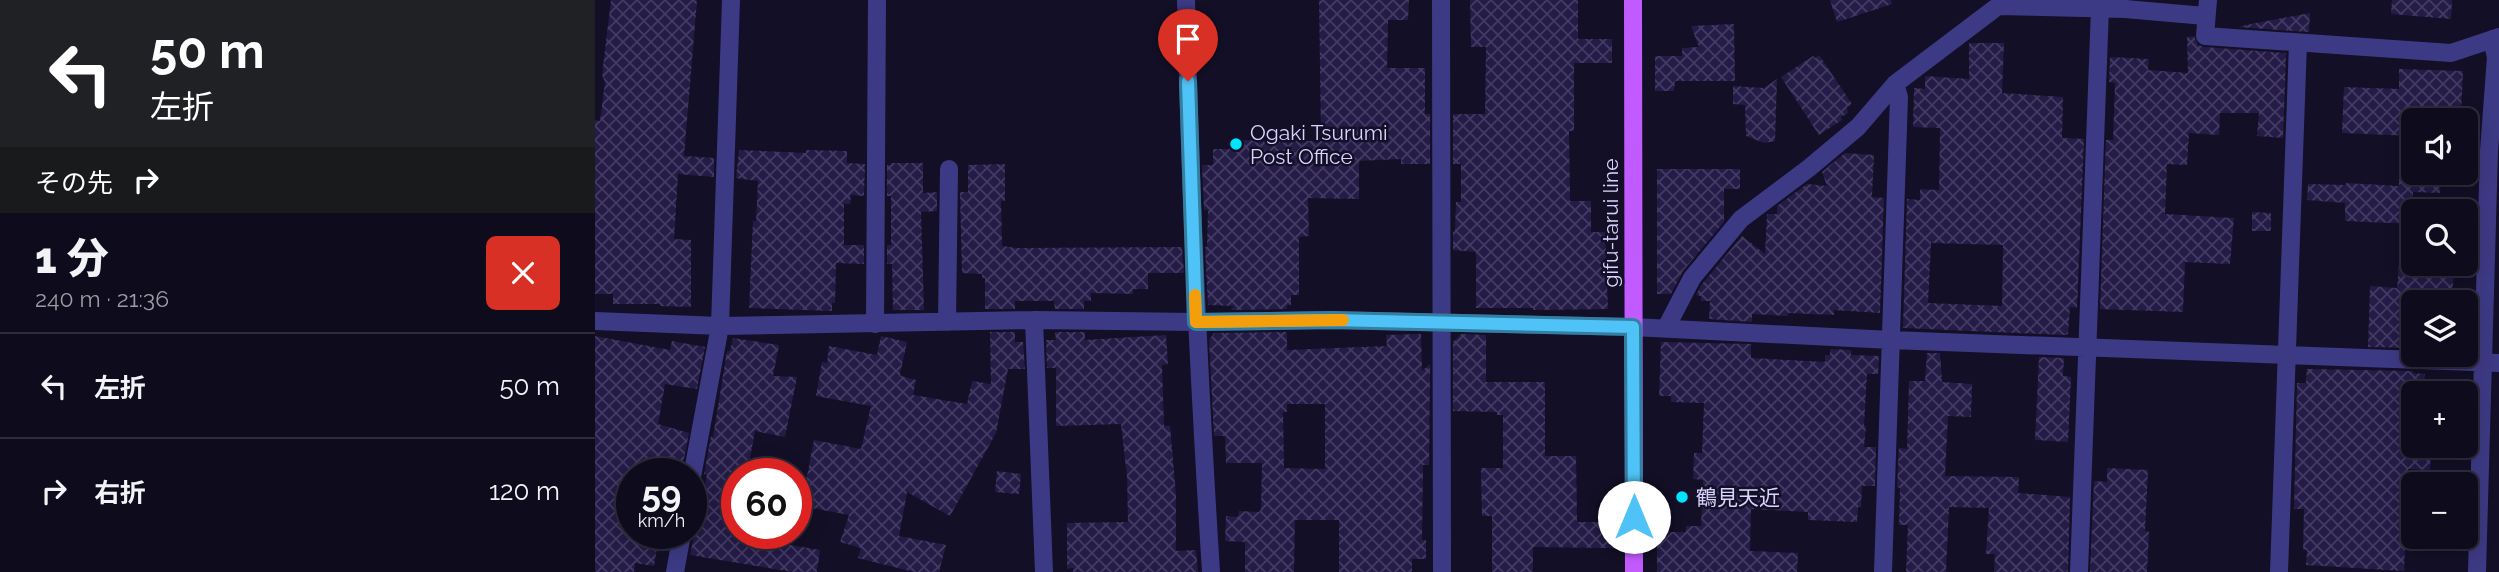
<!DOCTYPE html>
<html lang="ja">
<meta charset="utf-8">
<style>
body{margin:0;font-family:Raleway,"Noto Sans JP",sans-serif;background:#1c1929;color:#f1f3f6;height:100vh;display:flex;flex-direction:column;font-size:26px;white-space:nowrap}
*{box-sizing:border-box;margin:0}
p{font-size:23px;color:#9b9ba3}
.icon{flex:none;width:38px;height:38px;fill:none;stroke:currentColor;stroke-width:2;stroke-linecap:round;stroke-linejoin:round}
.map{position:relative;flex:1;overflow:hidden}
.panel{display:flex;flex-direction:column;background:#0e0b1c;width:595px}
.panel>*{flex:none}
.banner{background:#202124;color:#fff;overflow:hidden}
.tools{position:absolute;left:1806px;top:108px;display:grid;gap:14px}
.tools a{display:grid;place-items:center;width:77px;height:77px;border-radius:10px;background:#0e0b1c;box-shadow:0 4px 18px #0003,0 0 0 2px #2e2b3b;font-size:35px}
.speed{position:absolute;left:21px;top:458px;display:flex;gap:14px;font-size:35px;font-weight:700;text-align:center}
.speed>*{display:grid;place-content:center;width:91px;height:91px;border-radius:50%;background:#0e0b1c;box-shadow:0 4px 18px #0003,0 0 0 2px #2e2b3b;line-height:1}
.speed small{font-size:18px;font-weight:400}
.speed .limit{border:10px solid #d22;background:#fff;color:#111}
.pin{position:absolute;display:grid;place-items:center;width:60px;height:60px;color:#fff;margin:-72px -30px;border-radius:50% 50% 50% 0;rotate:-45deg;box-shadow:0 0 7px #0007}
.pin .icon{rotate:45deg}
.me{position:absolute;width:77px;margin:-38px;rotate:0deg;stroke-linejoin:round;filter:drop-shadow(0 0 5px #0008)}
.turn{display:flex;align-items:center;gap:24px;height:147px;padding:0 35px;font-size:32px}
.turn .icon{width:91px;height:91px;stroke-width:2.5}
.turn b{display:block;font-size:49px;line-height:60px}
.then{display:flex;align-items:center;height:66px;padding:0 35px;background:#0003;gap:14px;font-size:26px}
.round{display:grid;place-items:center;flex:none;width:74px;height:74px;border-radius:10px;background:#1c1929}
.headline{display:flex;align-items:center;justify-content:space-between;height:119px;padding:0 35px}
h1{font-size:42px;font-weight:800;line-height:52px}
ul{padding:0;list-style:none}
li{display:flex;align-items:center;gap:21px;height:105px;padding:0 35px;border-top:2px solid #2e2b3b}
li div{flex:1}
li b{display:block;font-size:26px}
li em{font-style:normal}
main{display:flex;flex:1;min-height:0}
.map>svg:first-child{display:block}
.building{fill:url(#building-cross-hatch);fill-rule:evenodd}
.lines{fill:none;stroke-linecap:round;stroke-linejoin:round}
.minor{stroke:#3d3a85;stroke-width:18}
.primary{stroke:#c25bff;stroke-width:18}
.route-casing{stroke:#337fa1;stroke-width:18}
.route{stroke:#4fc3f7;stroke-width:12}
.slow{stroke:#f59e0b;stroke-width:12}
.poi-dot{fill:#00e5ff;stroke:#130f26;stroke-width:2.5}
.labels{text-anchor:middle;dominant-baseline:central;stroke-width:5;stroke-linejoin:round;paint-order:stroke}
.poi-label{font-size:21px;fill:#d9d4ff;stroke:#130f26;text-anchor:start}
.street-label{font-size:21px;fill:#d9d4ff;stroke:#130f26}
</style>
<main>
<section class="panel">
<div class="banner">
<div class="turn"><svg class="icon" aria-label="left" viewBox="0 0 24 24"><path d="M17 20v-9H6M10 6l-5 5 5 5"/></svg><div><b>50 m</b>左折</div></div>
<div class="then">その先<svg class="icon" aria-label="right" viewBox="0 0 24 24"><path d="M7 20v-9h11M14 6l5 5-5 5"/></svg></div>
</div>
<div class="headline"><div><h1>1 分</h1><p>240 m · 21:36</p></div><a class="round" style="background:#d93025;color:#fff"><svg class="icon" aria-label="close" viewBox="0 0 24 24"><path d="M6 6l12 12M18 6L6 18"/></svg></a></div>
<ul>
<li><svg class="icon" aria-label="left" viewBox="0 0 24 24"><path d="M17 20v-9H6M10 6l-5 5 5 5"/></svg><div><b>左折</b></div><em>50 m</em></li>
<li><svg class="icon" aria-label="right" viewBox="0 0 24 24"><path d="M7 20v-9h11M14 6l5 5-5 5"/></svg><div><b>右折</b></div><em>120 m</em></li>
</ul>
</section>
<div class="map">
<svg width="1904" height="572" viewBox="0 0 1904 572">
<defs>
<pattern id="building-cross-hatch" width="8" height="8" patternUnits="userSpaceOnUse" patternTransform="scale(1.75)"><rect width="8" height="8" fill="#241b47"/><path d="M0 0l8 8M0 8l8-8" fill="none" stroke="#433b63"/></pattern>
</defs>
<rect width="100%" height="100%" fill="#130f26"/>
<!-- building -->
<path class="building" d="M16,0H102L89,156L119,158V177L83,174L79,239L96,240V307L65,306V304H18V294H0V120L5,121L10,82L7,75Z
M724,0H814L813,20H793L792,68H830V114H835V164H806V159L764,161V199L713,198L714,236L704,237V295H696V305H692V309L636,310L639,306L613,305L610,247H612L613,210H609L607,165H618V149H634V140L723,141V135H726Z
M875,0H983V39H1017V63H979V131H974L975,201H996V232H1010L1013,309L938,310V308H881V252L858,250V232L860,231L861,202H866V164H858V114H890L891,47H876Z
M1235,0H1296L1297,4L1242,22Z
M1797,0H1857L1856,19L1796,14Z
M1715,13L1714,32L1643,27L1656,24Z
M1139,24L1140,81H1080L1079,91H1060V56H1087V48L1104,47L1096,26Z
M1599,36L1603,45L1609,47L1691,53L1688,138L1662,136L1664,113H1625L1624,135L1594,133L1592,165L1572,164L1570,214L1639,218L1635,264L1590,262L1588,312L1505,309L1511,140H1518L1520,83L1514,82L1515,57L1554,59L1553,70L1593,73L1592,37Z
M1374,43H1409L1407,93L1468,97L1467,138L1489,139L1482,308L1475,307L1473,334L1470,335L1308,328L1312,199L1325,200V189L1344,190L1345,128L1318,127L1319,88L1330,89V76L1374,79ZM1336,243L1408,245L1407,306L1333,303Z
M1224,55L1257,104L1252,107L1253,113L1246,117L1247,120L1224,135L1186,77L1218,56L1220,58Z
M1804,69L1868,71L1866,116L1844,115V121H1818V136L1747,133L1749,87L1804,89Z
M1182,79L1180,141L1169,143L1151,136L1150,105L1138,104V86L1169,88Z
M144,150L211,153V150L252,151V163L270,164L269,196L256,195L255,204H249V245H269V264L241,263L240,303H237V311L154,308L158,221H161L163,181L141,178Z
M1250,153L1279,155L1277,197L1289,198L1285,313L1239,310V315L1193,313V316L1157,314V322L1114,319L1115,301H1106V296L1101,295L1107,284L1147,236L1170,254L1172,214H1182V206L1212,184L1232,186L1227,172Z
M1871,156H1882V178L1871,177Z
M296,163H328V193L342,192V211L326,212L329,310H298L297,264H292V245H296V196H292V165H296Z
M410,164V201H406L407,246L422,248L587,247L589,273H553V289H538V294L496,293V301H489V309H460L459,301H420V309H390V278H387V274L367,273L365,192H373V165Z
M1062,169H1145V189H1129V222L1088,271L1076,294H1062Z
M1804,173H1846L1845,193L1818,192V224L1750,221V203L1712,200L1713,184L1751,185V183L1804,186Z
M1657,212L1676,213V231H1657Z
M1804,264H1859L1857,303H1818V348L1773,347L1775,286L1802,288Z
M395,332H420V342H428L430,369H413L401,433L355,516L312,492L304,536L351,545L344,572H319L263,558L266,548L245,542L254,515L201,505V480L211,481L219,440L266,449L276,406L221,396L227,362L232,363L234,346L282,355L286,336L312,342L305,374L306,376L321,380L318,395L372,404L377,381L396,384Z
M460,332H490V340L571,335L573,364L567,365L569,426H575L581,495V551L601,550L603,572H478V568L472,569V523L533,522L532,477L526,424L461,426V368H452L451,340H461Z
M692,332V350L792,346L791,335L826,334L827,371L835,364L834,465H828L827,540H831V559H817V572H744V520H700L699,572H650V542L630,541L631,516L643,517L644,511L664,512L666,509L667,463H631L630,436H619L614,340L619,333ZM692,404H730V469L689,468L688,412H692Z
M866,334L891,335V382H950V456H981L982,522H1020L1019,548L938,547V572H897V516H887L886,468H908V415H902V412L858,411V342Z
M0,336L75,350L77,341L110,347L102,389L70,384L63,424L94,433L86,474L60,471L59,474H37V534H75L72,550L62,548L59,566L40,563L39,572H0Z
M138,338L184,345L178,376L202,377L190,437L160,431L152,474H142V536L225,550L222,572H198L95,555L112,474H109L116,436L118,437L132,351H135Z
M1066,342L1156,344V358L1230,362V355H1235V349L1256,350V355L1284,356L1283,374H1272L1269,426H1271L1269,447H1281L1280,486H1267L1266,507H1263L1262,522L1213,520V512L1156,509L1155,551L1203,553L1202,572H1062V532H1091V526H1106L1108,480L1098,479L1099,453H1107L1109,403L1076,402V396H1064Z
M1332,353H1345L1347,382L1377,384L1376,417L1353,416L1350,476L1424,477L1423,493L1475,497L1473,572H1399L1400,554H1391L1394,508L1354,507L1351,572H1311L1313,525H1304L1305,488L1302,487L1304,448L1312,449L1314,381H1330Z
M1444,357L1469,358L1468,376L1476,377L1473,442L1440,440Z
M1712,369L1818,371V373L1830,374L1828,394H1818V446H1836L1835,470L1813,469L1809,571L1711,565L1712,550H1708L1709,509H1699L1702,383H1711Z
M1512,468L1553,470L1550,531L1554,532L1552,572H1495L1499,481L1512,482Z
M402,471L426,474L424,494L400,492Z"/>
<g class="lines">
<!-- minor -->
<path class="minor" d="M591,0C595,191 604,381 616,572
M846,0L847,572
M1613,0L1610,36L1856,53L1904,37
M1403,6L1530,9L1610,16
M439,320L449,572
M0,321L125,326L439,320L601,322L737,320L1038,327L1296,340L1904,363
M352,322L354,169
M280,324L282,0
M1071,328L1097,278L1146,219L1214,168L1263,127L1300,84L1403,6L1406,0
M96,482L125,326L136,0
M80,572L87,534
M1288,572L1304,97L1300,84
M1484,572L1505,8
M1684,572L1703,43
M1882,572L1894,151L1901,57L1897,39"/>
<!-- primary -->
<path class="primary" d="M1038,0L1039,572"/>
</g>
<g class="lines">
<defs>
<path id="route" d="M593,81L601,322L737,320L1038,327L1039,517"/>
</defs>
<!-- route casing -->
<use href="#route" class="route-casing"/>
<!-- route -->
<use href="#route" class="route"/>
<!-- slow -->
<path class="slow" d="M600,295L601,322L748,320"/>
</g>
<!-- markers -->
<g class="poi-dot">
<circle cx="641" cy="144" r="7"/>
<circle cx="1087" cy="497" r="7"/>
</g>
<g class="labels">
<!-- poi labels -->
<g class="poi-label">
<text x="655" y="132">Ogaki Tsurumi<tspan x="655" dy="24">Post Office</tspan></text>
<text x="1101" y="497">鶴見天近</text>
</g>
<!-- street labels -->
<g class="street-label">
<text transform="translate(1015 223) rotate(-90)">gifu-tarui line</text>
</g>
</g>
</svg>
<div class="tools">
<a><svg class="icon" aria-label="sound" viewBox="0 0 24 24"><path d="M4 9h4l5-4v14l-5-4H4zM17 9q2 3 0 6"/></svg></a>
<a><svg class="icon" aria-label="search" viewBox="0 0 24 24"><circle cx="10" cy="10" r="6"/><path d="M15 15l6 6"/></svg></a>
<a><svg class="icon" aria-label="layers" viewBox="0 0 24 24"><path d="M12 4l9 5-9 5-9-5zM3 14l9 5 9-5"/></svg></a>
<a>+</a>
<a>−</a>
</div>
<div class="speed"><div>59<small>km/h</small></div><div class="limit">60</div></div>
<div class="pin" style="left:593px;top:81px;background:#d93025"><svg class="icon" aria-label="arrive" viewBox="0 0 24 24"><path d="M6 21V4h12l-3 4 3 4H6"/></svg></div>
<svg class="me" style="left:1039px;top:517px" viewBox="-20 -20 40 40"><circle r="19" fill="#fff"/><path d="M0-13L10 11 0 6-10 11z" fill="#4fc3f7"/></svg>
</div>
</main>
